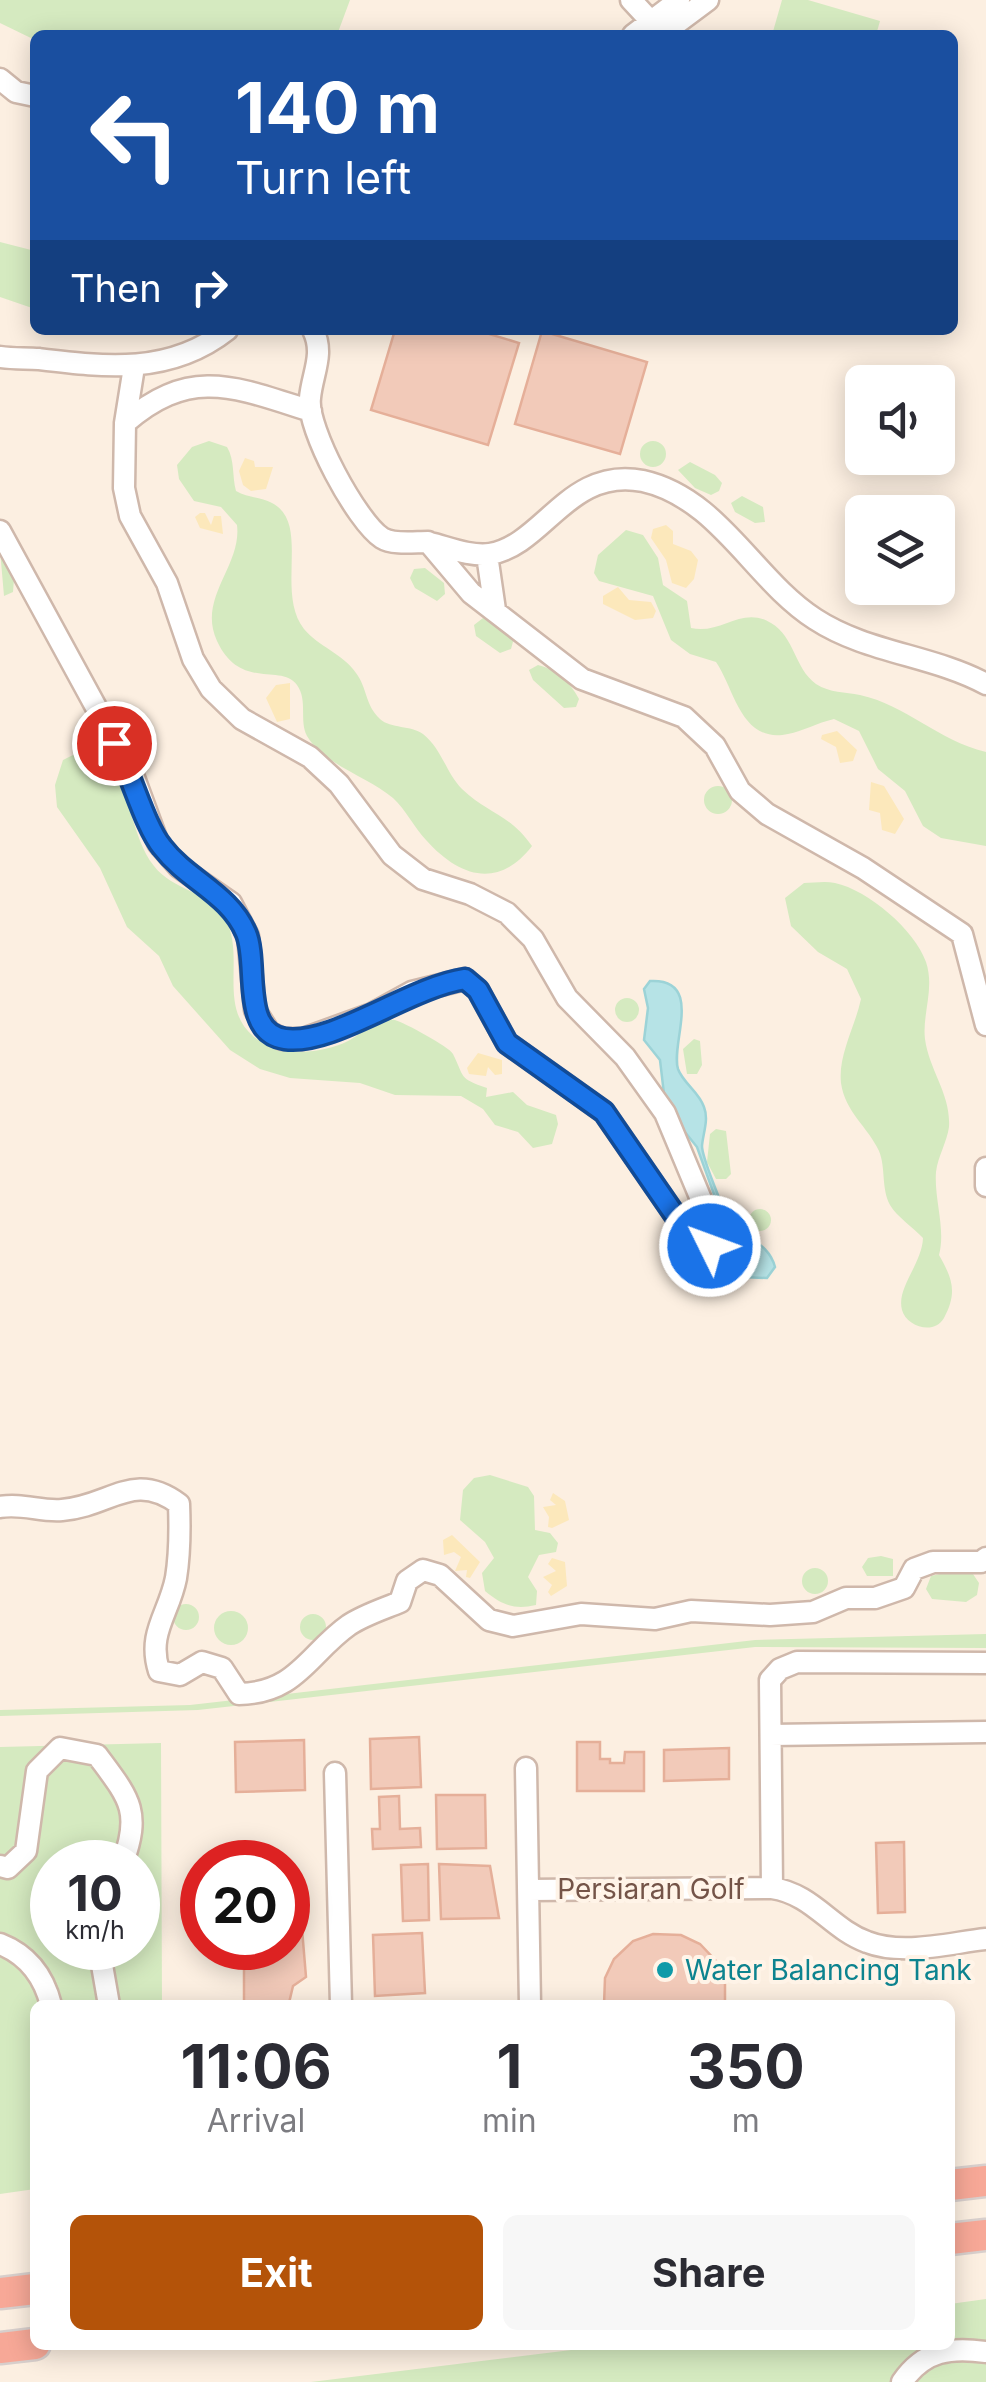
<!DOCTYPE html>
<style>
body{margin:0;font-family:Inter,sans-serif;background:#f7f7f7;color:#2b2b33;height:100vh;display:flex;flex-direction:column;font-size:38px;white-space:nowrap}
*{box-sizing:border-box;margin:0}
p{font-size:32px;color:#7c7c81}
.icon{flex:none;width:55px;height:55px;fill:none;stroke:currentColor;stroke-width:2;stroke-linecap:round;stroke-linejoin:round}
.map{position:relative;flex:1;overflow:hidden}
.drawer{position:absolute;left:30px;top:2000px;width:925px;height:350px;display:flex;flex-direction:column;background:#fff;border-radius:15px;box-shadow:0 5px 25px #0003}
.drawer>*{flex:none}
.hud{position:absolute;left:30px;top:30px;width:928px;height:305px;border-radius:15px;box-shadow:0 5px 25px #0003;background:#1a4fa0;color:#fff;overflow:hidden}
.fabs{position:absolute;left:845px;top:365px;display:grid;gap:20px}
.fabs a{display:grid;place-items:center;width:110px;height:110px;border-radius:15px;background:#fff;box-shadow:0 5px 25px #0003;font-size:50px}
.speed{position:absolute;left:30px;top:1840px;display:flex;gap:20px;font-size:50px;font-weight:700;text-align:center}
.speed>*{display:grid;place-content:center;width:130px;height:130px;border-radius:50%;background:#fff;box-shadow:0 5px 25px #0003;line-height:1}
.speed small{font-size:25px;font-weight:400}
.speed .limit{border:15px solid #d22;background:#fff;color:#111}
.pin{position:absolute;display:grid;place-items:center;width:85px;height:85px;color:#fff;margin:-42px;border:5px solid #fff;border-radius:50%;box-shadow:0 2px 10px #0007}
.me{position:absolute;width:110px;margin:-55px;rotate:312deg;stroke-linejoin:round;filter:drop-shadow(0 0 8px #0008)}
.turn{display:flex;align-items:center;gap:35px;height:210px;padding:0 40px;font-size:45px}
.turn .icon{width:130px;height:130px;stroke-width:2.5}
.turn b{display:block;font-size:70px;line-height:85px}
.then{display:flex;align-items:center;height:95px;padding:0 40px;background:#0003;gap:20px;font-size:38px}
.eta{display:flex;justify-content:space-evenly;align-items:center;height:170px;text-align:center}
.eta b{font-size:60px;font-weight:700;line-height:70px}
.cta{display:flex;gap:20px;margin-top:auto;padding:20px 40px}
.cta a{flex:1;height:115px;border-radius:15px;background:#b45309;color:#fff;font-size:40px;font-weight:700;line-height:115px;text-align:center}
.cta a+a{background:#f7f7f7;color:#2b2b33}
.map>svg:first-child{display:block}
.green{fill:#d5eac0;fill-rule:evenodd}
.sand{fill:#fce8bb}
.water{fill:#b6e3e6;stroke:#9cd3d7;stroke-width:2.5}
.building{fill:#f2cab9;stroke:#e5af99;stroke-width:2.5}
.lines{fill:none;stroke-linecap:round;stroke-linejoin:round}
.minor-casing{stroke:#cfb8ab;stroke-width:25}
.highway-casing{stroke:#d8cfcc;stroke-width:35}
.minor{stroke:#fff;stroke-width:20}
.highway{stroke:#f7a897;stroke-width:30}
.route-casing{stroke:#114b97;stroke-width:25}
.route{stroke:#1a73e8;stroke-width:18}
.culture-dot{fill:#0f9aa8;stroke:#fff4e8;stroke-width:4}
.labels{text-anchor:middle;dominant-baseline:central;stroke-width:8;stroke-linejoin:round;paint-order:stroke}
.street-label{font-size:28px;fill:#745448;stroke:#fff4e8}
.culture-label{font-size:28px;fill:#0d838f;stroke:#fff4e8;text-anchor:start}
</style>
<div class="map">
<svg width="986" height="2382" viewBox="0 0 986 2382">
<rect width="100%" height="100%" fill="#fcefe1"/>
<!-- green -->
<path class="green" d="M0,0H350L337,35H35V40L0,23Z
M782,0H808L880,21L876,35H772Z
M0,242L35,251V309L0,297Z
M209,441L227,447C235,460 232,477 236,491C248,498 261,497 272,503C311,523 275,592 304,629C318,646 343,654 356,673C367,687 365,705 380,719C391,729 411,725 423,734C442,749 446,773 462,789C488,814 510,814 532,846C499,889 460,878 426,840C414,827 406,810 393,798C368,777 323,764 307,736C299,721 308,700 297,685C281,663 240,691 217,641C197,598 242,566 237,525L221,507L194,501L179,479L177,465L192,447Z
M640 454a13 13 0 1 1 26 0a13 13 0 1 1-26 0Z
M690,462L715,475L722,483L719,491L711,495L695,488L678,470Z
M742,496L763,507L765,522L755,523L735,512L731,503Z
M626,530L643,535L658,558L663,585L687,601L691,628C721,635 742,605 771,623C795,637 794,668 816,684C830,693 845,692 860,695C906,705 937,740 986,752V846L941,838L923,826L905,791L878,769L859,731L834,719C817,723 803,731 788,734C741,744 735,690 716,662L690,654L671,640L653,596L599,581L594,573L598,555Z
M0,550L14,579L13,592L4,596Z
M425,568L444,583L445,594L437,601L415,588L410,578L414,569Z
M483,618L495,620L514,638L511,649L500,653L476,636L474,625Z
M538,665C556,669 570,682 579,699L576,707L564,708L533,680L529,670Z
M79,752C134,762 125,830 154,866C173,891 210,891 226,920C245,957 218,1006 253,1036C277,1057 320,1055 348,1041C363,1033 376,1017 395,1020C403,1022 450,1047 453,1054C465,1078 458,1078 487,1088L486,1097L513,1092L527,1105L556,1115L558,1124L552,1144L533,1148L518,1132L495,1125L483,1109L461,1096L395,1095L360,1083L290,1078L260,1069L230,1050L173,986L159,956L127,927L100,868L57,807L55,785L63,760Z
M704 800a14 14 0 1 1 28 0a14 14 0 1 1-28 0Z
M804,883C813,883 825,881 835,883C868,890 915,930 926,962C935,989 922,1014 925,1039C929,1070 951,1094 949,1127C947,1142 938,1156 936,1172C934,1200 946,1228 939,1255C952,1278 958,1292 944,1318C934,1336 906,1326 902,1310C896,1288 922,1264 923,1238C913,1227 897,1217 890,1205C881,1188 886,1168 879,1151C868,1127 845,1112 841,1083C838,1055 855,1027 861,999L847,969L818,952L791,926L785,898Z
M615 1010a12 12 0 1 1 24 0a12 12 0 1 1-24 0Z
M694,1039L700,1041L702,1065L697,1074H687L683,1049Z
M716,1129L726,1131L731,1174L726,1179H716L707,1162L710,1134Z
M749 1220a11 11 0 1 1 22 0a11 11 0 1 1-22 0Z
M490,1475L528,1487L534,1496L535,1530L550,1533L558,1543L556,1552L539,1555L528,1577L537,1591L536,1605C514,1610 502,1605 485,1591L482,1573L494,1558L485,1542L460,1520L463,1490L474,1478Z
M881,1556L893,1559V1576H867L862,1567L868,1558Z
M802 1581a13 13 0 1 1 26 0a13 13 0 1 1-26 0Z
M948,1572L973,1574L979,1583L977,1595L966,1602L932,1599L926,1589L931,1576Z
M173 1617a13 13 0 1 1 26 0a13 13 0 1 1-26 0Z
M214 1628a17 17 0 1 1 34 0a17 17 0 1 1-34 0Z
M300 1627a13 13 0 1 1 26 0a13 13 0 1 1-26 0Z
M986,1634V1648L755,1647L198,1710L0,1716V1710L190,1705L755,1640Z
M161,1743L162,2005H35V2189L0,2194V1747ZM52,1862H138V1948H52Z
M986,2299V2382H311L612,2345H950V2304Z"/>
<!-- sand -->
<path class="sand" d="M245,458L254,461L255,467H273L266,489L251,491L243,485L239,471Z
M200,513H205L211,525L214,516H221L223,534L200,528L195,517Z
M666,525L673,531V544L691,551L698,560L694,579L686,588L672,583L666,560L651,538L653,529Z
M618,587L629,600L651,602L656,611L653,618L635,620L603,604V596Z
M290,683V719L277,722L266,698L276,685Z
M837,731L857,750L853,761L840,763L836,747L821,739L822,735Z
M871,782L884,786L904,819L895,834L882,830L880,813L869,810Z
M478,1053L502,1060V1074L495,1075L488,1067L486,1076L469,1074L467,1068Z
M553,1493L565,1501L569,1520L552,1528L548,1527L549,1517L543,1507L556,1505L550,1500Z
M452,1535L480,1562L470,1578L466,1577L467,1570L455,1571L461,1557L454,1552L444,1555L443,1540Z
M552,1558L565,1562L567,1586L551,1596L548,1592L552,1585L543,1577L556,1571L548,1564Z"/>
<!-- water -->
<path class="water" d="M650,981C705,978 670,1044 678,1069C683,1083 699,1092 704,1107C709,1120 703,1133 702,1146C702,1156 722,1208 729,1218C743,1239 768,1241 775,1267L767,1278L741,1277L724,1253L729,1236L697,1147L677,1122L664,1094L660,1060L644,1040L648,1008L644,989Z"/>
<!-- building -->
<path class="building" d="M395,330H476L519,343L488,445L371,410Z
M542,331L647,362L620,454L515,424Z
M419,1737L421,1787L371,1789L370,1739Z
M304,1740L305,1790L236,1792L235,1742Z
M577,1742H600V1759H610V1763H624L625,1752H644V1791H577Z
M729,1748V1779L664,1781V1750Z
M436,1795H485L486,1848L437,1849Z
M399,1796L400,1829L420,1828L421,1847L373,1849L372,1829H380L379,1797Z
M904,1842L905,1912L878,1913L876,1843Z
M428,1864L429,1920L403,1921L401,1865Z
M439,1864L490,1866L499,1918L441,1919Z
M288,1917H301L306,1977L293,1986L289,2003H244V1948H288Z
M422,1933L425,1993L375,1996L373,1935Z
M653,1934L681,1935L700,1944L717,1962L725,1982V2005H604L605,1978L614,1959L633,1941Z"/>
<g class="lines">
<defs>
<path id="minor" d="M631,0L658,29
M633,35L679,0
M661,35L708,0
M0,79L16,92L35,96
M313,330C325,354 312,374 310,398C306,428 357,522 382,538C393,545 414,542 428,542L471,593L582,679L684,717L715,746L740,791L767,814L863,868L962,934L986,1025
M0,357C13,359 26,358 39,359C105,367 170,375 227,330
M125,423L134,367
M0,531L133,775L158,843L179,867L231,903L248,936L255,1010L269,1032L282,1039H303L372,1014L412,992L465,979L478,990L507,1043L604,1112L688,1234L710,1246L713,1228L665,1113L625,1057L567,998L533,939L507,913L470,894L423,879L392,855L339,784L310,757L242,719L211,689L193,659L167,583L130,516L124,488L125,423C191,366 235,387 311,411
M430,543C447,547 471,557 490,554C544,545 569,466 643,481C719,498 754,580 815,619C867,653 932,655 986,684
M487,555L495,610
M986,1168V1186
M0,1507C22,1503 41,1512 62,1510C111,1506 133,1470 179,1504C180,1529 180,1553 176,1578C169,1614 147,1633 159,1671L180,1675L202,1662L222,1668L239,1694C297,1693 309,1653 349,1625C364,1615 383,1609 400,1602L407,1581L423,1570L440,1575L489,1620L513,1626L581,1614L655,1619L691,1611L770,1615L813,1612L846,1598H875L904,1588L914,1569L933,1562H981L986,1558
M771,1735L986,1732
M526,1768L530,2005
M335,1773L341,2005
M0,1866L8,1868L26,1851L37,1771L60,1748L97,1755C128,1797 142,1810 123,1862
M772,1888L770,1680L780,1669L797,1662L986,1663
M530,1890L772,1888C813,1894 831,1929 867,1942C903,1956 949,1943 986,1939
M0,1944C28,1955 44,1977 51,2005
M99,1948L109,2005
M902,2382C924,2350 951,2347 986,2352"/>
<path id="highway" d="M950,2185L986,2181
M950,2239L986,2235
M0,2293L35,2289
M0,2348L35,2344"/>
</defs>
<!-- minor casing -->
<use href="#minor" class="minor-casing"/>
<!-- highway casing -->
<use href="#highway" class="highway-casing"/>
<!-- minor -->
<use href="#minor" class="minor"/>
<!-- highway -->
<use href="#highway" class="highway"/>
</g>
<g class="lines">
<defs>
<path id="route" d="M114,743C131,772 144,825 162,847C188,881 229,893 246,933C259,963 240,1033 285,1039C332,1046 410,987 465,979L478,990L507,1043L604,1112L688,1234L710,1246"/>
</defs>
<!-- route casing -->
<use href="#route" class="route-casing"/>
<!-- route -->
<use href="#route" class="route"/>
</g>
<!-- markers -->
<circle class="culture-dot" cx="665" cy="1970" r="10"/>
<g class="labels">
<!-- street labels -->
<g class="street-label">
<text x="651" y="1889">Persiaran Golf</text>
</g>
<!-- culture labels -->
<g class="culture-label">
<text x="685" y="1970">Water Balancing Tank</text>
</g>
</g>
</svg>
<div class="fabs">
<a><svg class="icon" aria-label="sound" viewBox="0 0 24 24"><path d="M4 9h4l5-4v14l-5-4H4zM17 9q2 3 0 6"/></svg></a>
<a><svg class="icon" aria-label="layers" viewBox="0 0 24 24"><path d="M12 4l9 5-9 5-9-5zM3 14l9 5 9-5"/></svg></a>
</div>
<div class="speed"><div>10<small>km/h</small></div><div class="limit">20</div></div>
<div class="pin" style="left:114px;top:743px;background:#d93025"><svg class="icon" aria-label="arrive" viewBox="0 0 24 24"><path d="M6 21V4h12l-3 4 3 4H6"/></svg></div>
<svg class="me" style="left:710px;top:1246px" viewBox="-20 -20 40 40"><circle r="17" fill="#1a73e8" stroke="#fff" stroke-width="3"/><path d="M0-11L8 9 0 5-8 9z" fill="#fff"/></svg>
<div class="hud">
<div class="turn"><svg class="icon" aria-label="left" viewBox="0 0 24 24"><path d="M17 20v-9H6M10 6l-5 5 5 5"/></svg><div><b>140 m</b>Turn left</div></div>
<div class="then">Then<svg class="icon" aria-label="right" viewBox="0 0 24 24"><path d="M7 20v-9h11M14 6l5 5-5 5"/></svg></div>
</div>
<section class="drawer">
<div class="eta">
<div><b>11:06</b><p>Arrival</p></div>
<div><b>1</b><p>min</p></div>
<div><b>350</b><p>m</p></div>
</div>
<div class="cta"><a>Exit</a><a>Share</a></div>
</section>
</div>
